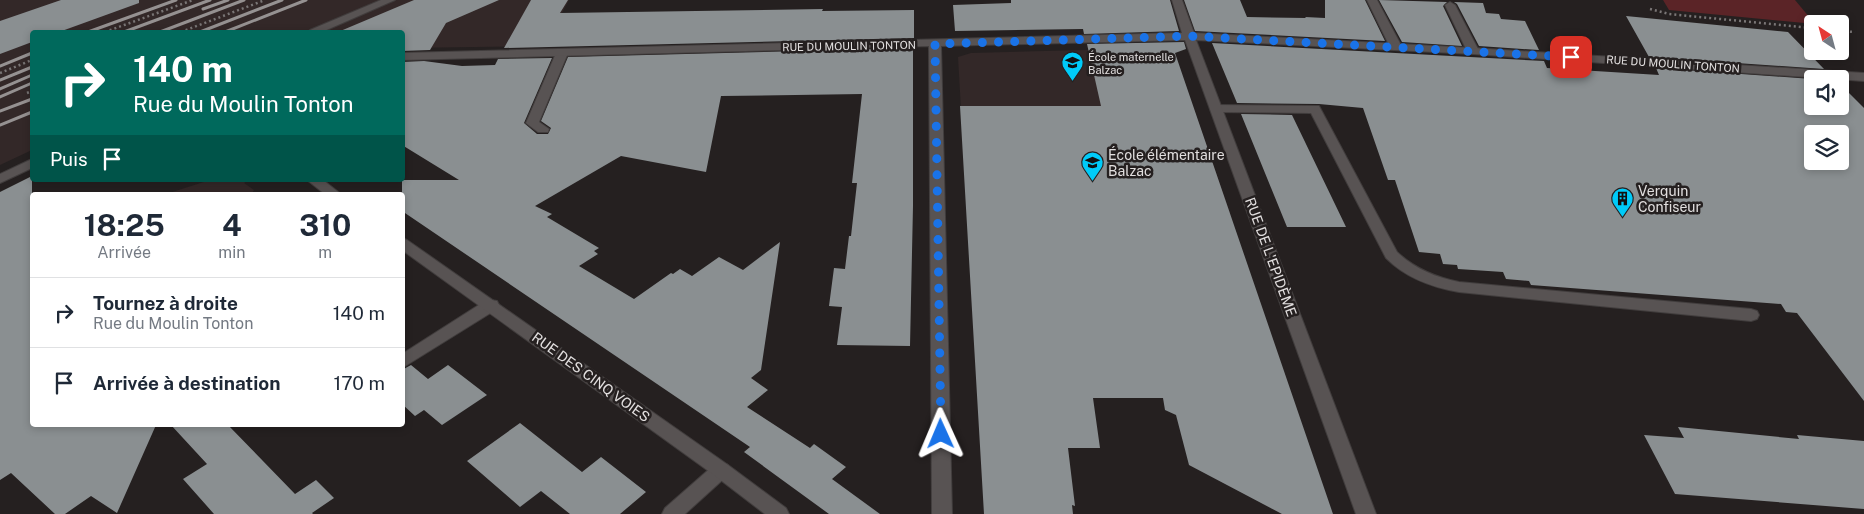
<!DOCTYPE html>
<html lang="fr">
<meta charset="utf-8">
<style>
body{margin:0;font-family:"Public Sans",sans-serif;background:#f6f6f7;color:#1f2937;height:100vh;display:flex;flex-direction:column;font-size:19px;white-space:nowrap}
*{box-sizing:border-box;margin:0}
p{font-size:16px;color:#747a83}
.icon{flex:none;width:28px;height:28px;fill:none;stroke:currentColor;stroke-width:2;stroke-linecap:round;stroke-linejoin:round}
.map{position:relative;flex:1;overflow:hidden}
.panel{position:absolute;left:30px;top:192px;width:375px;height:235px;display:flex;flex-direction:column;background:#fff;border-radius:5px;box-shadow:0 2px 8px #0003}
.panel>*{flex:none}
.guide{position:absolute;left:30px;top:30px;width:375px;height:152px;border-radius:5px;box-shadow:0 2px 8px #0003;background:#00695c;color:#fff;overflow:hidden}
.needle{width:32px;rotate:324deg}
.fabs{position:absolute;left:1804px;top:15px;display:grid;gap:10px}
.fabs a{display:grid;place-items:center;width:45px;height:45px;border-radius:5px;background:#fff;box-shadow:0 2px 8px #0003;font-size:25px}
.pin{position:absolute;display:grid;place-items:center;width:42px;height:42px;color:#fff;margin:-21px;border-radius:10px;box-shadow:0 2px 8px #0006}
.me{position:absolute;width:55px;margin:-28px;rotate:359deg;stroke-linejoin:round;filter:drop-shadow(0 0 4px #0008)}
.turn{display:flex;align-items:center;gap:18px;height:105px;padding:0 20px;font-size:22px}
.turn .icon{width:65px;height:65px;stroke-width:2.5}
.turn b{display:block;font-size:35px;line-height:42px}
.then{display:flex;align-items:center;height:48px;padding:0 20px;background:#0003;gap:10px;font-size:19px}
.eta{display:flex;justify-content:space-evenly;align-items:center;height:85px;text-align:center}
.eta b{font-size:30px;font-weight:700;line-height:35px}
ul{padding:0;list-style:none}
li{display:flex;align-items:center;gap:15px;height:70px;padding:0 20px;border-top:1px solid #e0e1e3}
li div{flex:1}
li b{display:block;font-size:19px}
li em{font-style:normal}
.map>svg:first-child{display:block}
.built{fill:#332828}
.green{fill:#5b2427}
.building{fill:#8a8f91;fill-rule:evenodd}
.lines{fill:none;stroke-linecap:round;stroke-linejoin:round}
.lane-casing{stroke:#413d3d;stroke-width:2}
.street-casing{stroke:#413d3d;stroke-width:2}
.path{stroke:#7a7676;stroke-width:2.5;stroke-dasharray:2 3;stroke-linecap:butt}
.lane{fill:#585353;fill-rule:evenodd}
.street{fill:#585353;fill-rule:evenodd}
.rail{stroke:#959191;stroke-width:3}
.route{stroke:#1a73e8;stroke-width:9;stroke-dasharray:0 16.2}
.labels{text-anchor:middle;dominant-baseline:central;stroke-width:5;stroke-linejoin:round;paint-order:stroke}
.far-street-label{font-size:11px;fill:#e2dfdf;stroke:#252020}
.far-poi-label{font-size:11px;fill:#e2dfdf;stroke:#252020;text-anchor:start}
.poi-label{font-size:14px;fill:#e2dfdf;stroke:#252020;text-anchor:start}
.street-label{font-size:14px;fill:#e2dfdf;stroke:#252020}
</style>
<div class="map">
<svg width="1864" height="514" viewBox="0 0 1864 514">
<rect width="100%" height="100%" fill="#252020"/>
<!-- built -->
<path class="built" d="M0,0H569L544,46L403,48L402,32H32V150L0,165Z
M1163,48L1175,55L1230,213H967L958,57L971,53Z
M210,180H249L244,183L254,190L251,195H163Z"/>
<!-- green -->
<path class="green" d="M1663,0H1795L1815,24L1669,10Z"/>
<!-- building -->
<path class="building" d="M61,0H139V3L59,32H32V42L0,54V21Z
M414,0H499L446,23L430,50L402,51V32H338Z
M531,0H568L560,13L823,9L822,11L914,10V38L504,48Z
M1011,0H1170L1179,31L1084,34L1083,29L955,31L953,5L1011,3Z
M1184,0H1240L1247,17L1306,18L1305,17L1325,18V0H1365L1385,41L1195,31Z
M1379,0L1447,2L1443,6L1462,46L1402,42Z
M1454,2L1483,3L1486,13L1499,14L1501,19L1525,21L1539,50L1479,46L1457,4Z
M1626,16L1788,32L1824,69L1649,57Z
M1184,42L1186,49L1175,53L1333,514H1282L1189,465L1176,415L1165,410L1163,398H1093L1100,448H1068L1075,506L1072,505L1073,514H984L960,106H1101L1087,44Z
M1212,43L1544,61L1547,68L1659,75L1656,68L1812,79V106H1840V84L1864,108V401L1797,313L1786,312L1781,304L1531,285L1529,281L1506,279L1503,272L1458,269L1457,265L1443,264L1440,254L1419,252L1395,180H1388L1363,108L1319,104L1237,103ZM1812,134H1840V161H1812Z
M913,48V206L910,346L837,345L842,307L829,306L834,268L845,269L849,236H851L857,183H852L862,94L721,96L706,172L621,156L535,206L552,214L547,217L599,248L594,251L598,254L579,266L634,299L671,273L673,274L680,269L692,276L719,257L743,270L780,242L761,370L751,378L768,390L747,407L810,448L814,444L846,467L832,479L880,514H829L744,452L750,447L402,211V180H459L402,145V62L424,61L462,66L495,65L498,59L552,58L524,123L537,134H548L551,128L541,121L568,57Z
M1241,114L1292,115L1346,227H1287Z
M32,176V425H156L117,513L91,496L65,514H55L11,473L0,480V192Z
M411,365L428,379L448,365L487,395L442,425L424,410L415,416L402,404V370Z
M520,423L582,472L601,457L646,492L620,514H570L541,491L520,507L467,461Z
M171,425H228L295,494L316,480L334,498L312,513L313,514H214L183,479L207,464Z
M1678,427L1799,439L1797,435L1864,441V509L1675,494L1644,435L1684,438Z"/>
<g class="lines">
<defs>
<path id="lane" d="M1367,0H1377L1402,47L1400,49L1396,50L1390,47Z
M1450,2L1455,5L1479,51L1477,53H1469L1467,51L1445,5Z
M562,50L568,53L539,122L549,129L548,132H538L526,123L556,53Z
M1216,105L1319,106L1397,252C1415,269 1435,277 1459,282L1751,309L1757,311L1759,315L1757,319L1751,321L1459,292C1431,287 1406,278 1386,258L1311,113L1212,112L1210,109L1212,106Z
M491,300L497,301L499,305L497,309L402,368V354L485,301Z
M721,462L728,465L730,470L728,475L685,514H662L665,508L714,465Z"/>
<path id="street" d="M381,0H395L322,32H308L310,30Z
M1172,0H1182L1194,33L1473,48L1864,73V81L1473,54L1196,40L1376,514H1356L1185,40L941,46L952,514H932L929,46L402,60V53L1182,33Z
M32,159V168L0,183V174Z
M307,180H323L342,195H326Z
M402,238L407,240L728,465L786,508L789,514H765L714,475L402,250Z"/>
</defs>
<!-- lane casing -->
<use href="#lane" class="lane-casing"/>
<!-- street casing -->
<use href="#street" class="street-casing"/>
<!-- path -->
<path class="path" d="M1650,9L1669,14L1812,28
M1840,31L1855,32
M105,32L193,0
M181,32L265,0
M0,73L32,60
M27,93L32,91"/>
<!-- lane -->
<use href="#lane" class="lane"/>
<!-- street -->
<use href="#street" class="street"/>
<!-- rail -->
<path class="rail" d="M203,9L228,0
M88,32L176,0
M124,32L210,0
M160,32L244,0
M200,32L282,0
M225,32L306,0
M0,66L32,53
M0,80L32,67
M0,89L32,75
M0,97L32,83
M0,111L32,99
M0,125L32,112"/>
</g>
<g class="lines">
<!-- route -->
<path class="route" d="M941,434L935,44L1189,36L1571,57"/>
</g>
<!-- icons -->
<defs>
<symbol id="school-pin" viewBox="-11 -11 22 30"><path d="M0 17L-7.5 6A9.5 9.5 0 1 1 7.5 6Z" fill="#00cbf9" stroke="#252020"/><path d="M0-5L7-2L0 1L-7-2ZM-4 1L0 2.5L4 1V4Q0 6-4 4Z" fill="#111"/></symbol>
<symbol id="building-pin" viewBox="-11 -11 22 30"><path d="M0 17L-7.5 6A9.5 9.5 0 1 1 7.5 6Z" fill="#00cbf9" stroke="#252020"/><path d="M-4-6H4V6H1V3H-1V6H-4ZM-2.5-4.3h1.7v1.8h-1.7ZM.8-4.3h1.7v1.8H.8ZM-2.5-1h1.7V.8h-1.7ZM.8-1h1.7V.8H.8Z" fill="#111"/></symbol>
</defs>
<g fill-rule="evenodd">
<use href="#school-pin" x="1060" y="50" width="25" height="34"/>
<use href="#school-pin" x="1080" y="150" width="25" height="34"/>
<use href="#building-pin" x="1610" y="186" width="25" height="34"/>
</g>
<g class="labels">
<!-- far-street labels -->
<g class="far-street-label">
<text transform="translate(849 46) rotate(-1)">RUE DU MOULIN TONTON</text>
<text transform="translate(1673 64) rotate(4)">RUE DU MOULIN TONTON</text>
</g>
<!-- far-poi labels -->
<g class="far-poi-label">
<text x="1088" y="57">École maternelle<tspan x="1088" dy="13">Balzac</tspan></text>
</g>
<!-- poi labels -->
<g class="poi-label">
<text x="1108" y="155">École élémentaire<tspan x="1108" dy="16">Balzac</tspan></text>
<text x="1638" y="191">Verquin<tspan x="1638" dy="16">Confiseur</tspan></text>
</g>
<!-- street labels -->
<g class="street-label">
<text transform="translate(1271 257) rotate(70)">RUE DE L'EPIDÈME</text>
<text transform="translate(591 377) rotate(36)">RUE DES CINQ VOIES</text>
</g>
</g>
</svg>
<div class="fabs">
<a><svg class="needle" viewBox="-14 -14 28 28"><path d="M0-13l5 13h-10z" fill="#e53935"/><path d="M0 13l5-13h-10z" fill="#747a83"/></svg></a>
<a><svg class="icon" aria-label="sound" viewBox="0 0 24 24"><path d="M4 9h4l5-4v14l-5-4H4zM17 9q2 3 0 6"/></svg></a>
<a><svg class="icon" aria-label="layers" viewBox="0 0 24 24"><path d="M12 4l9 5-9 5-9-5zM3 14l9 5 9-5"/></svg></a>
</div>
<div class="pin" style="left:1571px;top:57px;background:#d93025"><svg class="icon" aria-label="arrive" viewBox="0 0 24 24"><path d="M6 21V4h12l-3 4 3 4H6"/></svg></div>
<svg class="me" style="left:941px;top:434px" viewBox="-20 -20 40 40"><path d="M0-17L14 15 0 8-14 15z" fill="#1a73e8" stroke="#fff" stroke-width="4"/></svg>
<div class="guide">
<div class="turn"><svg class="icon" aria-label="right" viewBox="0 0 24 24"><path d="M7 20v-9h11M14 6l5 5-5 5"/></svg><div><b>140 m</b>Rue du Moulin Tonton</div></div>
<div class="then">Puis<svg class="icon" aria-label="arrive" viewBox="0 0 24 24"><path d="M6 21V4h12l-3 4 3 4H6"/></svg></div>
</div>
<section class="panel">
<div class="eta">
<div><b>18:25</b><p>Arrivée</p></div>
<div><b>4</b><p>min</p></div>
<div><b>310</b><p>m</p></div>
</div>
<ul>
<li><svg class="icon" aria-label="right" viewBox="0 0 24 24"><path d="M7 20v-9h11M14 6l5 5-5 5"/></svg><div><b>Tournez à droite</b><p>Rue du Moulin Tonton</p></div><em>140 m</em></li>
<li><svg class="icon" aria-label="arrive" viewBox="0 0 24 24"><path d="M6 21V4h12l-3 4 3 4H6"/></svg><div><b>Arrivée à destination</b></div><em>170 m</em></li>
</ul>
</section>
</div>
